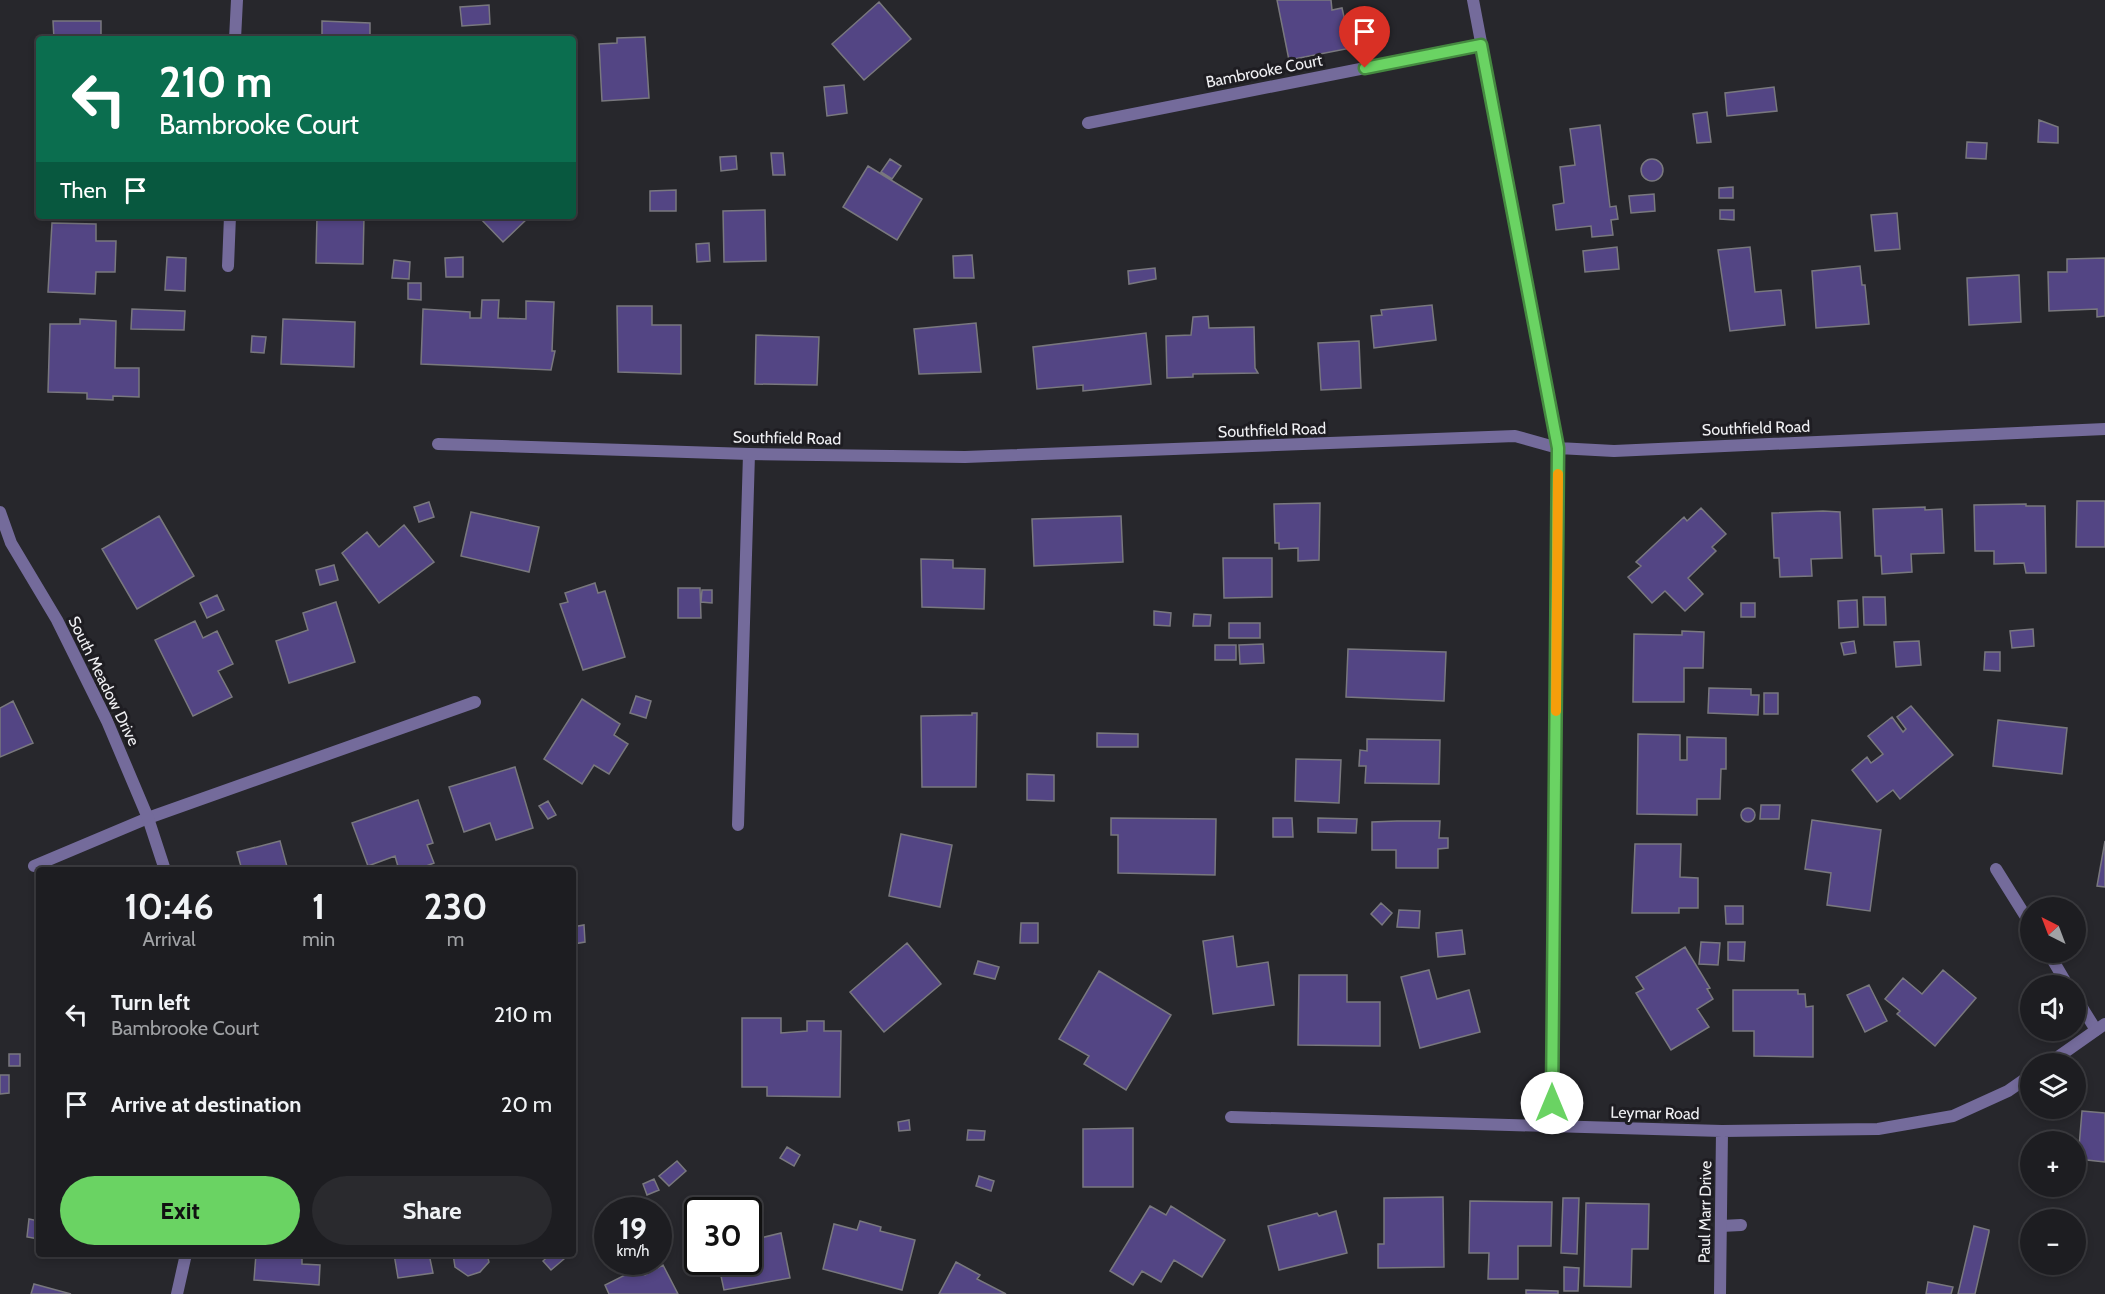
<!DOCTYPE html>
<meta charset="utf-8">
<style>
body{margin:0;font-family:Cabin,sans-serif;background:#2a2a2e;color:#f1f3f6;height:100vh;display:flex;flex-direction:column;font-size:22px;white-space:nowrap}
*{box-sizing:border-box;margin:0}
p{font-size:20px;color:#a0a2a5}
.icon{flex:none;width:33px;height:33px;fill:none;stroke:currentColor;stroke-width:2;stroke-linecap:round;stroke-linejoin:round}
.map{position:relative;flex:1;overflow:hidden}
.drawer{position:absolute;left:36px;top:867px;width:540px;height:390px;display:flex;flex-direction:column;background:#1d1d21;border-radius:6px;box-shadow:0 3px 9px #0003,0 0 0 2px #3b3b3f}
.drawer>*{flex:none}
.top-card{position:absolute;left:36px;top:36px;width:540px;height:183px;border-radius:6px;box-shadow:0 3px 9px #0003,0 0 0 2px #3b3b3f;background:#0b6e4f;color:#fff;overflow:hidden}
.needle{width:39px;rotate:318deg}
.fabs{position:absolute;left:2020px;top:897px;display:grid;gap:12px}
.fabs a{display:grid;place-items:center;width:66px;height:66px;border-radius:50%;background:#1d1d21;box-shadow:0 3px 9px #0003,0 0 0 2px #3b3b3f;font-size:30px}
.speed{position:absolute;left:594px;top:1197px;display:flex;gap:12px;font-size:30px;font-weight:700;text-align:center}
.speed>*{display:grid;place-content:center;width:78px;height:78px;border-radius:50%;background:#1d1d21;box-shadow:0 3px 9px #0003,0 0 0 2px #3b3b3f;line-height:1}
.speed small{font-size:15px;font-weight:400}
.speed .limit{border:3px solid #111;border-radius:9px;background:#fff;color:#111}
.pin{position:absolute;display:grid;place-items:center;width:51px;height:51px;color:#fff;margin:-62px -26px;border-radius:50% 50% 50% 0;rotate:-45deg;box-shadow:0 0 6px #0007}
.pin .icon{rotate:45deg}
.me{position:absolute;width:66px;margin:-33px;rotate:0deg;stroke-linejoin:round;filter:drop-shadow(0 0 4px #0008)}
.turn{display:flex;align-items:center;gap:21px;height:126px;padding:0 24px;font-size:27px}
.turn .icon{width:78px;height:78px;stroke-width:2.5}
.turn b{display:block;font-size:42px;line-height:51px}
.then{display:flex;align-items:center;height:57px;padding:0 24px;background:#0003;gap:12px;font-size:22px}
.eta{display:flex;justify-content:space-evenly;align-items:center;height:102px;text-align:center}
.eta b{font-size:36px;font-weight:700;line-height:42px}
.button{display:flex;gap:12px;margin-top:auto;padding:12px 24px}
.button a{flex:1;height:69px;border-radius:36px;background:#6ad363;color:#111;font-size:24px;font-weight:700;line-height:69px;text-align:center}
.button a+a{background:#2a2a2e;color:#f1f3f6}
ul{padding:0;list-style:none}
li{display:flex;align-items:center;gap:18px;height:90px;padding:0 24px}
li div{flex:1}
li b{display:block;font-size:22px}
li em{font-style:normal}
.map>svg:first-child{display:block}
.building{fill:#534584;stroke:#79787e;stroke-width:1.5}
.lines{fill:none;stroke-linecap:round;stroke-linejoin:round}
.lane{stroke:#746b9b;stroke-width:12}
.street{stroke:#746b9b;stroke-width:12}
.route-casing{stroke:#458940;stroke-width:15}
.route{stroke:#6ad363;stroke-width:10}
.slow{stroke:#f59e0b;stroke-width:10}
.labels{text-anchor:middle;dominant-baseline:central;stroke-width:6;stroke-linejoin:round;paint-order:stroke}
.street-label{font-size:16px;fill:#f0f0f3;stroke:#1e1d22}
</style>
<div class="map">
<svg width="2105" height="1294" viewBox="0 0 2105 1294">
<rect width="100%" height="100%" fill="#27272c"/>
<!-- building -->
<path class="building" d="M1277,0H1331L1332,10L1342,8L1351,48L1289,60Z
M879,2L911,39L864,80L832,44Z
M489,5L490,24L462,26L460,7Z
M53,21H101V39H54Z
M322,21L370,23V39H322Z
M645,37L649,98L602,101L599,44L617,43V38Z
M844,85L847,113L827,116L824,87Z
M1774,87L1777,111L1727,116L1725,93Z
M1707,112L1711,142L1697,143L1693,114Z
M2039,120L2058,127V143L2038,142Z
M1600,125L1610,207L1616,206L1618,219L1611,220L1613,235L1592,237L1591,226L1556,230L1553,205L1564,203L1560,167L1575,165L1570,129Z
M1967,142L1987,143L1986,159L1966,158Z
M771,153H783L785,175H773Z
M736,156L737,169L721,171L720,157Z
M1641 170a11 11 0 1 1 22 0a11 11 0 1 1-22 0Z
M890,159L901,166L892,179L881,172Z
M868,166L922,199L897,240L843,207Z
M1733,187V198H1719V188Z
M676,190V211H650V191Z
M1654,194L1655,211L1631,213L1629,196Z
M765,210L766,261L724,262L723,211Z
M1720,210H1734V220L1720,219Z
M1897,213L1900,249L1875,251L1871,215Z
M317,216H364L363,264L316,263Z
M478,216H530L503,242Z
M52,223L96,224V241H116L115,272H96L95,294L48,292Z
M709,243L710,261L697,262L696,244Z
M1617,247L1619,269L1585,272L1583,251Z
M1750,247L1755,292L1781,290L1785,325L1730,331L1718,250Z
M972,255L974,278H954L953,256Z
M167,257L186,258L185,291L165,290Z
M463,257V277H446L445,258Z
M2105,258V316L2097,317V309L2049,311L2048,272H2067V259Z
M394,260L410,262L409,279L392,278Z
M1860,266L1862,285H1865L1869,324L1816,328L1812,271Z
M1155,268L1156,279L1129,284L1128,271Z
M2019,275L2021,322L1969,325L1967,278Z
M408,283H421V300L408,299Z
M482,300H499L498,318L526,319V301L554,302L552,351H555L551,370L421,364L423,309L470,312V318H481Z
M1432,305L1436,340L1374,348L1371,316L1382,315L1381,310Z
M617,306H652V325H681V374L618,372Z
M132,309L185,311L184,330L131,329Z
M1208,316L1209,328L1254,327L1255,368L1258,373L1193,374V377L1167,378L1166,336L1191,335L1193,317Z
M80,319L116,321L115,368H139V397L113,396V400L90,399H87V393L48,392L50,324H80Z
M283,319L355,322L354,367L281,364Z
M976,323L981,372L919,374L914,329Z
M1146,333L1151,384L1083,391V385L1037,389L1033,347Z
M756,335L819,337L817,385L755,384Z
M252,336L266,337L264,353L251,352Z
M1359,341L1361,388L1321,390L1318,343Z
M2077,501H2105V547H2076Z
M429,502L434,517L419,522L414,507Z
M1320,503L1319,560L1298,561V548L1279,549V543H1275L1274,504Z
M2026,504V506H2045L2046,573H2026L2024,563L1994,564V551H1975L1974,505Z
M1925,507V510L1942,509L1944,553L1911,554L1912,572L1882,574L1881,556H1875L1873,509Z
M1701,508L1726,534L1712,547L1716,551L1688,578L1703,594L1685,611L1665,591L1652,603L1628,577L1641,566L1636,562L1684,517L1687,521Z
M1823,511L1840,512L1842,558L1811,559L1812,576L1780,577L1779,558H1774L1772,513Z
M471,512L539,527L529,572L461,556Z
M159,516L194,576L137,609L102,549Z
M1121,516L1123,562L1034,566L1032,519Z
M404,525L434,562L379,603L342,553L367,532L379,547Z
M1223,558H1272V597L1224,598Z
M921,559L953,560V568L985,569L984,609L922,607Z
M334,565L338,580L320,585L316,570Z
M595,583L598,593L605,591L625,657L583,670L560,604L568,602L565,593Z
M678,588H700L701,618H678Z
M702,590H712V603L701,602Z
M217,595L224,610L207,618L200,603Z
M1863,597H1885L1886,625H1864Z
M1857,600L1858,627L1839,628L1838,601Z
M336,602L355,662L289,683L276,641L308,630L303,613Z
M1741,603H1755V617H1741Z
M1154,611L1171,613L1170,626L1154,625Z
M1194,614L1211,615L1210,626H1193Z
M195,621L203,638L217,631L233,664L218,671L232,697L193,716L155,640Z
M1229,623H1260V638H1229Z
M2033,629L2034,646L2012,648L2010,631Z
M1682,631L1704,632L1703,668H1684V702H1633L1634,634L1682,635Z
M1854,641L1856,653L1844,655L1841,643Z
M1919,641L1921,665L1896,667L1894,642Z
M1263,644L1264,663L1240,664L1239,645Z
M1215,645H1236V660H1215Z
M1348,649L1446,652L1444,701L1346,697Z
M1985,652H2000V671L1984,670Z
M1709,688L1751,689V695H1759L1758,715L1708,713Z
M1764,693H1778V714H1764Z
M636,696L651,701L646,718L630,713Z
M582,699L620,724L614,735L628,744L609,774L594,765L582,784L544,759Z
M13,701L33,743L0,757V708Z
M1911,706L1953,755L1900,799L1893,790L1877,802L1852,770L1867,757L1871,763L1883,754L1868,736L1892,717L1903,732L1906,729L1897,717Z
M972,713H977L976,787H922L921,716L972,715Z
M1998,720L2067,728L2062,774L1993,766Z
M1097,733L1138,734V747H1097Z
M1638,734L1680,735V760H1687V737L1726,738V769H1721L1720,799H1697V815L1637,814Z
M1367,739L1440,740L1439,784L1365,783L1366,766H1359L1360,750L1367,751Z
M1296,759L1341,760L1339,803L1295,801Z
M515,767L533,828L496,840L490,823L464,832L449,787Z
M1027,774L1054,775V801L1027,800Z
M418,800L433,843L427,845L434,863L416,870H399L395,856L368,866L352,823Z
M548,801L556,815L548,819L539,806Z
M1761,805H1780L1779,819H1760Z
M1741 815a7 7 0 1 1 14 0a7 7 0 1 1-14 0Z
M1111,818L1216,819L1215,875L1118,873V835H1111Z
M1273,818H1292L1293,837H1273Z
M1318,818L1357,819L1356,833L1318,832Z
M1812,820L1881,830L1870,911L1827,905L1831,873L1805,869Z
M1397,821H1440L1439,838H1448V848L1438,849V868H1396V850H1372V822Z
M901,834L952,845L940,907L889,896Z
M280,841L288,870H242L237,852Z
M2105,841V887L2097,886Z
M1635,844H1681L1680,877L1698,878V908H1679V913H1632Z
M1381,903L1392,913L1382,925L1371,914Z
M1725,906H1743V924H1726Z
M1399,910L1420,911L1419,928L1397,927Z
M1021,923H1038V943H1020Z
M584,925L585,942L573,944V927Z
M1462,930L1465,954L1438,957L1436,933Z
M1233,936L1237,967L1268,962L1274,1005L1213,1014L1203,941Z
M1701,942L1720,943L1718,965L1699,964Z
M1728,942H1745L1744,961L1728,960Z
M907,943L941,984L884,1032L850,992Z
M1685,947L1710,988L1707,989L1713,999L1697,1009L1709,1027L1671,1050L1636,993L1644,989L1636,977Z
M978,961L999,967L995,979L974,974Z
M1429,970L1437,999L1469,990L1480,1032L1420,1048L1401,977Z
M1943,970L1976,998L1935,1046L1897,1014L1900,1011L1885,999L1903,978L1922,994Z
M1099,971L1171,1015L1126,1090L1084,1064L1089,1056L1059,1039Z
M1299,975H1347V1002H1380V1046L1298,1045Z
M1869,985L1887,1021L1865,1032L1847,995Z
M1733,990H1798V994H1805L1806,1007L1813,1006V1057L1754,1056V1031H1733Z
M742,1018H781V1033L807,1031V1021H824V1031H841L840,1097L767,1096V1087H742Z
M9,1054H20V1066H9Z
M0,1075H9V1093L0,1094Z
M2082,1111L2105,1113V1162L2078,1159Z
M909,1120L910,1130L899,1131L898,1122Z
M1133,1128V1187H1083V1129Z
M968,1130L985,1131L984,1140H967Z
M787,1147L800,1155L794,1166L780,1158Z
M677,1161L686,1171L669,1186L659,1176Z
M979,1176L994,1181L991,1191L976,1186Z
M654,1179L659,1190L647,1195L643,1184Z
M1443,1197L1444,1267L1378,1268V1244H1384V1198Z
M1563,1198H1579L1577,1254L1561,1253Z
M1470,1201L1552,1202L1551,1246H1518V1279H1488L1489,1253H1469Z
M1586,1203L1649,1204L1648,1249H1632L1631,1287L1584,1286Z
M1150,1206L1166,1215L1171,1206L1225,1240L1202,1277L1174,1260L1161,1282L1142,1271L1133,1285L1110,1271Z
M1336,1211L1347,1253L1279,1270L1268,1226L1317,1213L1319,1216Z
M29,1219L39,1221V1239L27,1237Z
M860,1221L881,1227L880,1231L915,1240L902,1290L823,1269L834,1224L857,1230Z
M1974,1226L1989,1230V1232L1975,1294H1958Z
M781,1233L790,1278L724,1290L718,1262H748V1241Z
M256,1254H302V1264L320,1265L319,1285L254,1280Z
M380,1254H429L433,1273L398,1278L394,1254L381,1257Z
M453,1254H487L489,1262L480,1272L468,1276L455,1267Z
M551,1254H560L564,1259L551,1270L543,1261Z
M956,1262L980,1275L977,1279L1006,1294H939Z
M663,1265L678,1294H609L605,1285L641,1267L645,1275Z
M1564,1267L1579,1268L1578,1291H1564Z
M1928,1282L1953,1287L1951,1294H1926Z
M34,1284L71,1294H31Z
M1526,1290L1558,1291V1294H1526Z"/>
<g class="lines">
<!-- lane -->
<path class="lane" d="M1088,123L1481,45
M738,825L749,454
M34,866L148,818L475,702
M1996,869L2031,925
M2048,952L2068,986
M2076,998L2096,1030
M1721,1226L1741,1225"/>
<!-- street -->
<path class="street" d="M1473,0L1558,448L1552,1126
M235,39L237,0
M228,266L230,216
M438,444L749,454L965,457L1515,436L1558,448L1614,451L2105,429
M0,512L11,543L57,620L107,721L148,818L165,870
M2048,1064L2105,1024
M1231,1117L1722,1131L1878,1129L1953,1116L2008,1091L2031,1075
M177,1294L186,1254
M1720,1294L1722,1131"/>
</g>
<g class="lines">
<defs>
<path id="route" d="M1365,68L1481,45L1558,448L1552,1103"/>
</defs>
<!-- route casing -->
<use href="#route" class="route-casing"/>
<!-- route -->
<use href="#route" class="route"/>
<!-- slow -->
<path class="slow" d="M1556,711L1558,474"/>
</g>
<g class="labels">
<!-- street labels -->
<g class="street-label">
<text transform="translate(1264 71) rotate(-11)">Bambrooke Court</text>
<text transform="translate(1756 428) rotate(-2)">Southfield Road</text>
<text transform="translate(1272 430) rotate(-2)">Southfield Road</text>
<text transform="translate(787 438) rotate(1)">Southfield Road</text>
<text transform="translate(104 681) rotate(64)">South Meadow Drive</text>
<text transform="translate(1655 1113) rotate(1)">Leymar Road</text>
<text transform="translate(1705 1212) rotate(-89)">Paul Marr Drive</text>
</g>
</g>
</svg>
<div class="fabs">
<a><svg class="needle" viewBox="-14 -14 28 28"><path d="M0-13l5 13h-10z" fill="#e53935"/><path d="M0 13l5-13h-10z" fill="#a0a2a5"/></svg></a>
<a><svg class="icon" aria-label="sound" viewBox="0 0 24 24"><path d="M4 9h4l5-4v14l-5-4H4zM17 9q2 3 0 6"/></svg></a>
<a><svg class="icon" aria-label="layers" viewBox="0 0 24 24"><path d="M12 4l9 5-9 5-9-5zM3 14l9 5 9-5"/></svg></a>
<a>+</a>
<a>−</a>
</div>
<div class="speed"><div>19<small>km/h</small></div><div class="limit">30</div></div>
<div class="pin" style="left:1365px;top:68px;background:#d93025"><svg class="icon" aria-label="arrive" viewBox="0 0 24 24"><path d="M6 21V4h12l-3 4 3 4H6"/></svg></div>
<svg class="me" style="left:1552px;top:1103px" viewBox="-20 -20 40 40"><circle r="19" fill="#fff"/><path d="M0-13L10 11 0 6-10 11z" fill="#6ad363"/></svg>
<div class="top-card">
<div class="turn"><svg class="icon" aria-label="left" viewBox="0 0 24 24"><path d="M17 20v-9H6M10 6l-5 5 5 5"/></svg><div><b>210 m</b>Bambrooke Court</div></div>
<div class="then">Then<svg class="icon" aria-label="arrive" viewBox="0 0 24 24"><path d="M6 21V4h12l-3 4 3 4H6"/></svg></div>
</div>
<section class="drawer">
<div class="eta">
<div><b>10:46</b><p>Arrival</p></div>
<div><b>1</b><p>min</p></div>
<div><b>230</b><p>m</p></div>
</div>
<ul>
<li><svg class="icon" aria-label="left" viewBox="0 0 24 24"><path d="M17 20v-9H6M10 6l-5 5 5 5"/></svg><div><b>Turn left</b><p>Bambrooke Court</p></div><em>210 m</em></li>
<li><svg class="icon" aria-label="arrive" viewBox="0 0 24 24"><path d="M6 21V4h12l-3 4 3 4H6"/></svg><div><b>Arrive at destination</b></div><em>20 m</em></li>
</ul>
<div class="button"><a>Exit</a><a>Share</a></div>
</section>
</div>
